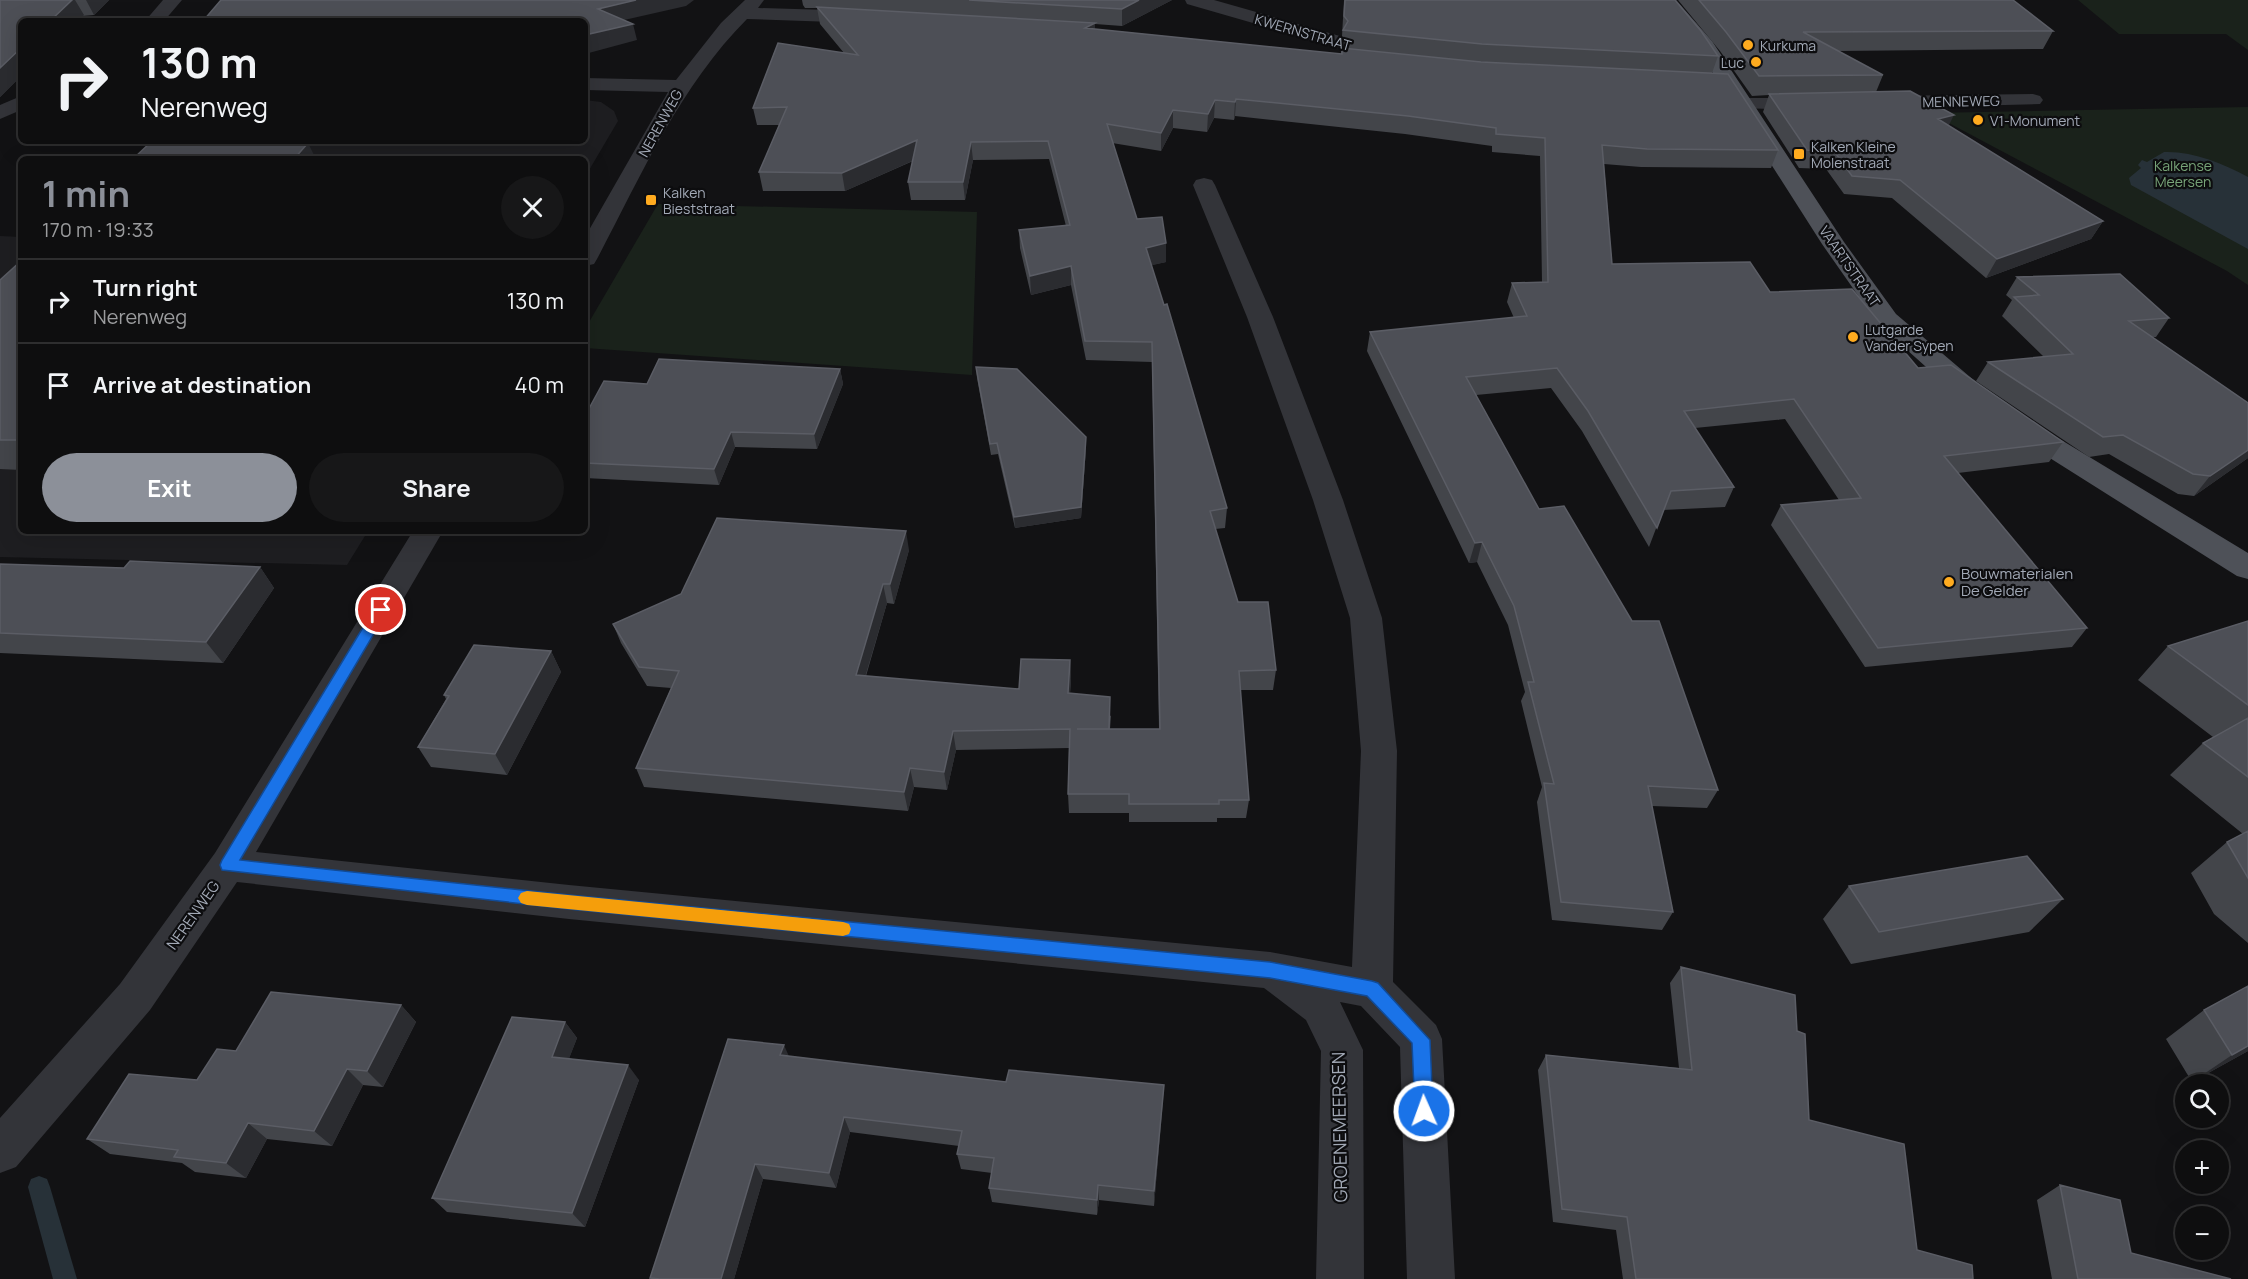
<!DOCTYPE html>
<meta charset="utf-8">
<style>
body{margin:0;font-family:Manrope,sans-serif;background:#171718;color:#f1f3f6;height:100vh;display:flex;flex-direction:column;font-size:22px;white-space:nowrap}
*{box-sizing:border-box;margin:0}
p{font-size:20px;color:#9b9c9e}
.icon{flex:none;width:33px;height:33px;fill:none;stroke:currentColor;stroke-width:2;stroke-linecap:round;stroke-linejoin:round}
.map{position:relative;flex:1;overflow:hidden}
.panel{position:absolute;left:18px;top:156px;width:570px;height:378px;display:flex;flex-direction:column;background:#0e0e0f;border-radius:9px;box-shadow:0 6px 24px #0002,0 0 0 2px #2e2e2f}
.panel>*{flex:none}
.top-card{position:absolute;left:18px;top:18px;width:570px;height:126px;border-radius:9px;box-shadow:0 6px 24px #0002,0 0 0 2px #2e2e2f;background:#0e0e0f;color:#f1f3f6;overflow:hidden}
.controls{position:absolute;left:2175px;top:1074px;display:grid;gap:12px}
.controls a{display:grid;place-items:center;width:54px;height:54px;border-radius:50%;background:#0e0e0f;box-shadow:0 6px 24px #0002,0 0 0 2px #2e2e2f;font-size:30px}
.pin{position:absolute;display:grid;place-items:center;width:51px;height:51px;color:#fff;margin:-26px;border:3px solid #fff;border-radius:50%;box-shadow:0 2px 6px #0007}
.me{position:absolute;width:66px;margin:-33px;rotate:358deg;stroke-linejoin:round;filter:drop-shadow(0 0 4px #0008)}
.turn{display:flex;align-items:center;gap:21px;height:126px;padding:0 24px;font-size:27px}
.turn .icon{width:78px;height:78px;stroke-width:2.5}
.turn b{display:block;font-size:42px;line-height:51px}
.round{display:grid;place-items:center;flex:none;width:63px;height:63px;border-radius:32px;background:#171718}
.head{display:flex;align-items:center;justify-content:space-between;height:102px;padding:0 24px}
h1{font-size:36px;font-weight:700;line-height:45px;color:#8c9099}
.cta{display:flex;gap:12px;margin-top:auto;padding:12px 24px}
.cta a{flex:1;height:69px;border-radius:36px;background:#8c9099;color:#fff;font-size:24px;font-weight:700;line-height:69px;text-align:center}
.cta a+a{background:#171718;color:#f1f3f6}
ul{padding:0;list-style:none}
li{display:flex;align-items:center;gap:18px;height:84px;padding:0 24px;border-top:2px solid #2e2e2f}
li div{flex:1}
li b{display:block;font-size:22px}
li em{font-style:normal}
.map>svg:first-child{display:block}
.built{fill:#1e1e21}
.green{fill:#1a221b}
.water{fill:#273138}
.lines{fill:none;stroke-linecap:round;stroke-linejoin:round}
.stream{fill:#273138;fill-rule:evenodd}
.minor{fill:#333439;fill-rule:evenodd}
.major{fill:#4e5158;fill-rule:evenodd}
.wall{fill:#43454a}
.shaded-wall{fill:#2b2c30}
.building{fill:#4d4f56;stroke:#5b5d65;stroke-width:1.5}
.route{fill:#1a73e8;stroke:#114b97;stroke-width:1.5}
.slow{fill:#f59e0b}
.poi-dot{fill:#ffab1f;stroke:#0d0d0f;stroke-width:2}
.labels{text-anchor:middle;dominant-baseline:central;stroke-width:4.5;stroke-linejoin:round;paint-order:stroke}
.far-street-label{font-size:14px;fill:#a2a9b6;stroke:#0d0d0f}
.far-poi-label{font-size:14px;fill:#a2a9b6;stroke:#0d0d0f;text-anchor:start}
.far-park-label{font-size:14px;fill:#77a378;stroke:#0d0d0f}
.poi-label{font-size:15px;fill:#a2a9b6;stroke:#0d0d0f;text-anchor:start}
.street-label{font-size:15px;fill:#a2a9b6;stroke:#0d0d0f}
.near-street-label{font-size:18px;fill:#a2a9b6;stroke:#0d0d0f}
</style>
<div class="map">
<svg width="2248" height="1279" viewBox="0 0 2248 1279">
<rect width="100%" height="100%" fill="#121214"/>
<!-- built -->
<path class="built" d="M585,100L601,102L614,111L618,121L585,177V159H209L226,141H585Z
M0,236L21,237V531H368L347,565L0,557Z"/>
<!-- green -->
<path class="green" d="M2078,0H2248V50L2226,34H2119Z
M2248,107V285L2227,271L1930,113Z
M658,204L977,212L972,375L585,348V329Z"/>
<!-- water -->
<path class="water" d="M2164,152C2193,151 2222,163 2248,177V249L2131,185L2129,178L2141,168L2138,165L2142,160L2147,162Z"/>
<g class="lines">
<!-- stream -->
<path class="stream" d="M39,1176L47,1179L50,1187L77,1279H53L28,1187L31,1179Z"/>
<!-- minor -->
<path class="minor" d="M163,0H182L164,21H145Z
M745,0H764L758,8L862,11L871,17L862,23L747,19C680,86 641,176 597,259L594,264L585,266V237L668,92L585,90V78L676,80L721,23Z
M1185,0H1214L1392,51L1395,55L1385,61L1378,59L1187,4Z
M2033,94L2040,96L2043,100L2040,104L1885,108L1878,106L1875,102L1878,98L1885,96Z
M21,96V110L0,119V105Z
M1745,98H1809L1816,100L1819,104L1816,108L1809,110L1738,108L1735,104L1738,100Z
M1204,178L1212,180L1215,185L1273,317L1343,500L1382,618L1397,751L1393,982L1436,1025L1442,1039L1455,1279H1407L1400,1047L1361,1006L1340,1002L1363,1050L1364,1279H1316L1321,1051L1306,1020L1264,988L569,919L237,882L150,1010L16,1167L0,1173V1118L120,984L215,853L413,531H443L256,852L569,885L1270,952L1352,967L1361,751L1350,618L1313,500L1247,317L1193,185L1196,180Z"/>
<!-- major -->
<path class="major" d="M1657,0H1676L1712,41L1844,242L1896,314L1983,388L1987,394L1983,400L1973,402L1963,400L1878,324L1822,244L1697,48Z
M2020,418L2030,421L2248,553V579L2237,576L2010,433L2006,427L2010,421Z"/>
</g>
<!-- wall -->
<path class="wall" d="M0,0H109L94,15L21,21V76L0,97Z
M802,0H1172L1122,26L1095,24V29L1341,54L1344,0H1675L1718,56L1712,73L1778,150L1771,168L1641,167L1604,164L1612,264L1770,292L2063,442L2049,462L1958,473L2087,628L2072,647L1865,667L1771,525L1781,505L1839,500L1785,419L1695,428L1734,487L1725,507L1663,510L1649,547L1582,431L1551,388L1476,395L1539,509L1718,790L1707,808L1652,806L1673,912L1662,930L1552,920L1537,802L1542,787L1521,701L1525,692L1508,625L1477,562L1469,563L1367,351L1370,332L1514,318L1507,302L1512,283L1542,282L1540,156L1492,152V146L1405,134L1235,116L1234,120L1214,118L1207,132L1173,128L1161,151L1112,143L1137,219L1166,243V262L1151,265L1227,508L1225,528L1215,529L1238,602L1276,670L1273,690H1240L1249,800L1246,818H1217V822H1129V813H1069L1068,794L1069,748L956,750L947,790L914,787L908,811L644,787L636,768L671,688L647,686L621,643L613,624L909,550L894,604L887,603L866,676L1019,689L1070,660L1071,679L1070,693L1111,716L1110,729H1159L1152,362L1086,360L1071,285L1031,295L1020,248L1019,230L1066,226L1049,159L973,160L965,200H911L908,182L913,161L845,191H763L759,172L779,125H757L753,108L844,53L820,24L817,8H805L803,5Z
M1678,0H2013L2053,31L2043,49L1838,51L1883,75L1876,92L1949,126L2103,221L2091,239L1986,278L1892,198L1844,194L1826,169L1799,168L1763,112L1769,95L1752,96L1720,51Z
M21,261V470L0,469V280Z
M2017,277L2169,318L2156,337H2152L2248,403V458L2194,496L2178,494L2109,454L2089,457L1976,381L1988,362L2044,357L2002,316L2012,300L2006,295Z
M976,367L1086,437V448L1081,518L1015,528L998,454L991,455L977,378Z
M840,369L843,384L817,449L735,447L719,485L585,478V416L647,384Z
M0,564L124,568L260,567L274,588L223,663L0,653Z
M2248,621V943L2214,914L2191,873L2227,842L2243,834L2170,775L2203,743L2213,737L2138,680L2168,646Z
M551,651L561,672L507,775L431,767L418,747L446,699L444,695Z
M1849,886L2063,899L2029,932L1851,964L1823,919Z
M1681,967L1797,1031L1809,1120L1917,1250L1973,1279H1623L1616,1230L1553,1222L1538,1070L1546,1055L1679,1068L1670,983Z
M2248,986V1051L2192,1082L2166,1039L2204,1010Z
M401,1005L416,1022L383,1087L363,1085L332,1146L267,1139L246,1178L195,1172L182,1163L110,1154L87,1139L197,1080L236,1051Z
M565,1022L577,1038L569,1058L639,1080L585,1227L447,1212L432,1198Z
M789,1056L1006,1082L1164,1085L1154,1206L1099,1200L1097,1215L992,1202L989,1188L992,1173L961,1169L957,1154L959,1146L850,1132L836,1188L763,1179L734,1279H651L650,1278Z
M2060,1185L2131,1253L2231,1279H2052L2037,1200Z"/>
<!-- shaded-wall -->
<path class="shaded-wall" d="M72,0H75L84,15L78,21H50Z
M86,0H109L94,15Z
M636,0H694L686,6L602,25L598,9Z
M1139,0H1172L1122,26V9Z
M1095,23V40L1085,28Z
M633,24L637,40L585,54V35Z
M21,48V76L0,97V68Z
M1236,99L1235,116L1234,120L1235,102Z
M1215,100L1214,118L1207,132L1208,114Z
M1173,110V128L1161,151V133Z
M1954,115L1945,133L1938,119Z
M917,140L919,158L845,191L842,173Z
M971,142L973,160L965,200L963,182Z
M308,143L316,159H294Z
M2103,221L2091,239L1986,278L1997,259Z
M1166,243V262L1145,267L1146,248Z
M1071,266V285L1031,295L1030,276Z
M840,369L843,384L817,449L814,434Z
M731,432L735,447L719,485L714,469Z
M1086,437V448L1081,518L1015,528L1014,517Z
M2248,450V458L2194,496L2210,476Z
M906,531L909,550L894,604L890,584Z
M1482,542L1477,562L1469,563L1475,543Z
M260,567L274,588L223,663L206,642Z
M883,584L887,603L860,694L856,675Z
M551,651L561,672L507,775L495,754Z
M1070,660L1071,679L1069,712L1068,693Z
M953,731L956,750L947,790L944,772Z
M910,768L914,787L908,811L904,792Z
M401,1005L416,1022L383,1087L367,1071Z
M565,1022L577,1038L564,1072L552,1057Z
M784,1045L791,1061L780,1055Z
M2248,1046V1051L2192,1082L2232,1055Z
M628,1065L639,1080L585,1227L572,1213Z
M347,1069L363,1085L332,1146L314,1131Z
M1164,1085L1163,1101L1154,1206V1191Z
M844,1117L850,1132L836,1188L829,1173Z
M248,1123L267,1139L246,1178L226,1163Z
M755,1164L763,1179L734,1279H721Z
M1098,1185L1099,1200L1097,1215V1200Z"/>
<!-- building -->
<path class="building" d="M0,0H72L50,21H21V48L0,68Z
M221,0H636L598,9L633,24L585,35V21H203Z
M969,0H1139L1122,9Z
M1345,0H1675L1701,31L1718,56L1482,44L1343,30L1348,21L1344,16Z
M1699,0H2013L2053,31L1803,32L1883,75L1759,76L1726,32Z
M817,7L1095,23L1085,28L1342,54V48L1481,62L1728,74L1778,150L1647,149L1602,145L1612,264L1750,262L1770,292L1852,289L1918,368L1951,365L2063,442L1944,456L2087,628L1878,648L1781,505L1861,498L1794,399L1684,411L1734,487L1671,491L1657,528L1588,411L1557,368L1466,377L1539,509L1564,506L1632,621H1659L1718,790L1648,786L1673,912L1561,902L1544,783L1554,784L1528,682H1534L1514,606L1482,542L1475,543L1370,332L1527,316L1512,283L1548,282L1545,138L1496,134V128L1408,116L1236,99L1235,102L1215,100L1208,114L1173,110L1161,133L1107,124L1137,219L1162,217L1166,243L1146,248L1164,305L1167,304L1227,508L1210,511L1238,602H1268L1276,670L1239,671L1249,800H1219V804H1129V794H1068L1070,729L953,731L944,772L910,768L904,792L636,768L679,671L639,667L613,624L681,594L717,518L906,531L890,584H883L856,675L1019,689L1021,659L1070,660L1068,693L1110,697L1109,729H1077H1160L1152,342L1085,341L1071,266L1030,276L1019,230L1070,225L1048,141L971,142L963,182H908L917,140L842,173L759,172L787,107L753,108L778,43L858,55Z
M1910,91L1954,115L1938,119L2103,221L1997,259L1900,180L1852,176L1834,151L1807,150L1769,94Z
M152,141H201L308,143L294,159H133Z
M21,261V440H0V280Z
M2120,274L2169,318L2129,321L2248,403V450L2210,476L2193,474L2123,435L2103,437L1988,362L2073,354L2014,297L2039,295L2017,277Z
M659,359L840,369L814,434L731,432L714,469L585,463V416L604,381L647,384Z
M976,367L1017,369L1086,437L1081,507L1014,517L997,443L990,444Z
M130,561L260,567L206,642L0,633V564L124,568Z
M2248,621V705L2168,646Z
M474,645L551,651L495,754L418,747L449,696L444,695Z
M2248,718V777L2203,743Z
M2248,831V878L2227,842Z
M2027,856L2063,899L1879,932L1849,886Z
M1681,967L1795,995L1797,1031L1805,1034L1809,1120L1904,1144L1917,1250L1972,1265L1973,1279H1636L1627,1217L1562,1209L1546,1055L1692,1070Z
M2248,986V1046L2232,1055L2204,1010Z
M271,992L401,1005L367,1071L347,1069L314,1131L248,1123L226,1163L174,1157L178,1150L87,1139L129,1074L197,1080L217,1049L236,1051Z
M512,1017L565,1022L552,1057L628,1065L572,1213L432,1198Z
M728,1039L784,1045L780,1055L1006,1082L1009,1070L1164,1085L1154,1191L1098,1185L1097,1200L989,1188L994,1158L957,1154L962,1131L844,1117L829,1173L755,1164L721,1279H660L650,1278Z
M2060,1185L2120,1200L2131,1253L2231,1279H2078Z"/>
<!-- route -->
<path class="route" d="M381,605L388,610L240,860L569,895L1270,962L1372,981L1378,983L1430,1040L1433,1111L1430,1118L1424,1120L1418,1118L1415,1111L1412,1043L1367,996L1270,978L569,909L222,870L220,865L222,860L376,606Z"/>
<!-- slow -->
<path class="slow" d="M527,891L843,922L849,924L851,929L849,934L843,936L527,905L521,903L518,898L521,893Z"/>
<!-- markers -->
<g class="poi-dot">
<circle cx="1748" cy="45" r="6"/>
<circle cx="1756" cy="62" r="6"/>
<circle cx="1978" cy="120" r="6"/>
<rect x="1793" y="148" width="12" height="12" rx="3"/>
<rect x="645" y="194" width="12" height="12" rx="3"/>
<circle cx="1853" cy="337" r="6"/>
<circle cx="1949" cy="582" r="6"/>
</g>
<g class="labels">
<!-- far-street labels -->
<g class="far-street-label">
<text transform="translate(1303 32) rotate(16)">KWERNSTRAAT</text>
<text transform="translate(1961 101) rotate(-1)">MENNEWEG</text>
<text transform="translate(660 123) rotate(-61)">NERENWEG</text>
<text transform="translate(1850 266) rotate(55)">VAARTSTRAAT</text>
</g>
<!-- far-poi labels -->
<g class="far-poi-label">
<text x="1760" y="45">Kurkuma</text>
<text x="1744" y="62" text-anchor="end">Luc</text>
<text x="1990" y="120">V1-Monument</text>
<text x="1811" y="146">Kalken Kleine<tspan x="1811" dy="16">Molenstraat</tspan></text>
<text x="663" y="192">Kalken<tspan x="663" dy="16">Bieststraat</tspan></text>
<text x="1865" y="329">Lutgarde<tspan x="1865" dy="16">Vander Sypen</tspan></text>
</g>
<!-- far-park labels -->
<g class="far-park-label">
<text x="2183" y="165">Kalkense<tspan x="2183" dy="16">Meersen</tspan></text>
</g>
<!-- poi labels -->
<g class="poi-label">
<text x="1961" y="573">Bouwmaterialen<tspan x="1961" dy="17">De Gelder</tspan></text>
</g>
<!-- street labels -->
<g class="street-label">
<text transform="translate(193 915) rotate(-55)">NERENWEG</text>
</g>
<!-- near-street labels -->
<g class="near-street-label">
<text transform="translate(1339 1127) rotate(-91)">GROENEMEERSEN</text>
</g>
</g>
</svg>
<div class="controls">
<a><svg class="icon" aria-label="search" viewBox="0 0 24 24"><circle cx="10" cy="10" r="6"/><path d="M15 15l6 6"/></svg></a>
<a>+</a>
<a>−</a>
</div>
<div class="pin" style="left:381px;top:610px;background:#d93025"><svg class="icon" aria-label="arrive" viewBox="0 0 24 24"><path d="M6 21V4h12l-3 4 3 4H6"/></svg></div>
<svg class="me" style="left:1424px;top:1111px" viewBox="-20 -20 40 40"><circle r="17" fill="#1a73e8" stroke="#fff" stroke-width="3"/><path d="M0-11L8 9 0 5-8 9z" fill="#fff"/></svg>
<div class="top-card">
<div class="turn"><svg class="icon" aria-label="right" viewBox="0 0 24 24"><path d="M7 20v-9h11M14 6l5 5-5 5"/></svg><div><b>130 m</b>Nerenweg</div></div>
</div>
<section class="panel">
<div class="head"><div><h1>1 min</h1><p>170 m · 19:33</p></div><a class="round"><svg class="icon" aria-label="close" viewBox="0 0 24 24"><path d="M6 6l12 12M18 6L6 18"/></svg></a></div>
<ul>
<li><svg class="icon" aria-label="right" viewBox="0 0 24 24"><path d="M7 20v-9h11M14 6l5 5-5 5"/></svg><div><b>Turn right</b><p>Nerenweg</p></div><em>130 m</em></li>
<li><svg class="icon" aria-label="arrive" viewBox="0 0 24 24"><path d="M6 21V4h12l-3 4 3 4H6"/></svg><div><b>Arrive at destination</b></div><em>40 m</em></li>
</ul>
<div class="cta"><a>Exit</a><a>Share</a></div>
</section>
</div>
